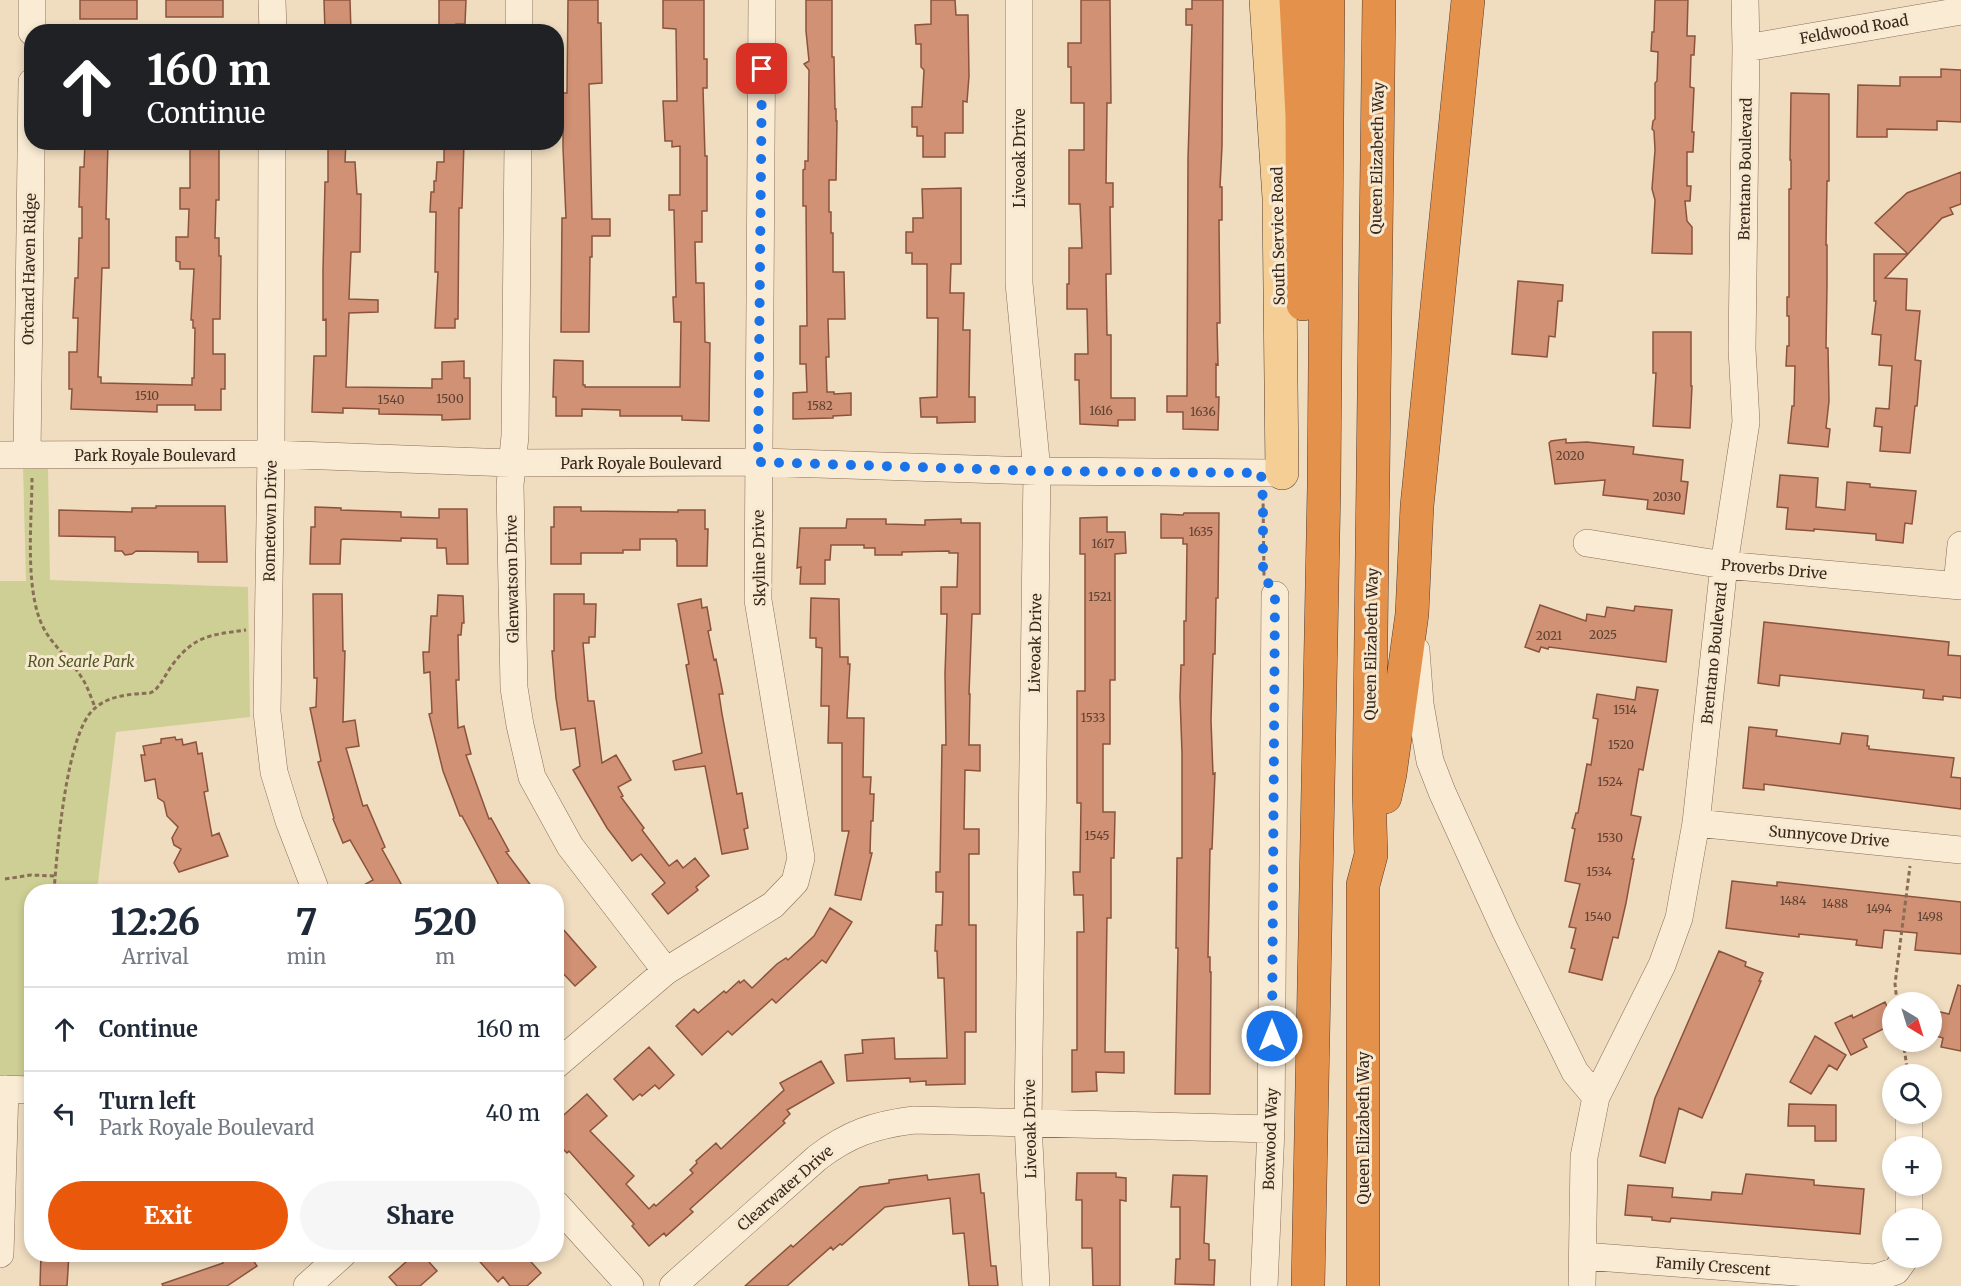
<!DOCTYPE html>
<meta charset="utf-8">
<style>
body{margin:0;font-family:Merriweather,serif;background:#f6f6f7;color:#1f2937;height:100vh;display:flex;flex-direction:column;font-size:22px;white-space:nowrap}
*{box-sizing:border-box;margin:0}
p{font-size:20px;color:#747a83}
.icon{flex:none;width:33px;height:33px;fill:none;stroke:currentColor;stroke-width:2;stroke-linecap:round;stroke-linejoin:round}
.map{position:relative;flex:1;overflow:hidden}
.drawer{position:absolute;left:24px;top:884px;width:540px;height:378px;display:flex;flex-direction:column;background:#fff;border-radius:24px;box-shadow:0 3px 9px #0003}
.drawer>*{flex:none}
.top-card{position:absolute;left:24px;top:24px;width:540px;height:126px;border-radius:24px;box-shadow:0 3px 9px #0003;background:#202124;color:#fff;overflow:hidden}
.needle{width:39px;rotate:142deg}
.tools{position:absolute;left:1882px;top:992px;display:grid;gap:12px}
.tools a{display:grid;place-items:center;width:60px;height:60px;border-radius:50%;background:#fff;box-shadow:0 3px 9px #0003;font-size:30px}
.pin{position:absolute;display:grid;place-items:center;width:51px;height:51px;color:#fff;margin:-26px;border-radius:12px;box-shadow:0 3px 9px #0006}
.me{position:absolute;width:66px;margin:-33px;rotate:0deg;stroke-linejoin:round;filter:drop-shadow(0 0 4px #0008)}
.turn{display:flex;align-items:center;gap:21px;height:126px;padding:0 24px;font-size:27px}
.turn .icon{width:78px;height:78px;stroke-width:2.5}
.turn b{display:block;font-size:42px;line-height:51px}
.eta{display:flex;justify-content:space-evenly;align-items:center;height:102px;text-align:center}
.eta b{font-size:36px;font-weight:800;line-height:42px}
.cta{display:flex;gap:12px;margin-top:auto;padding:12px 24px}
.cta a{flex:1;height:69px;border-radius:36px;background:#ea580c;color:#fff;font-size:24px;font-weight:800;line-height:69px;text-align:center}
.cta a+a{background:#f6f6f7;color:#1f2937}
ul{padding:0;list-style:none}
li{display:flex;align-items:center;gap:18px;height:84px;padding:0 24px;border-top:2px solid #e0e1e3}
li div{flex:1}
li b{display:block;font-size:22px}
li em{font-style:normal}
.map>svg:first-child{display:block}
.green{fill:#cecf94}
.building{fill:#d09174;stroke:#8b533c;stroke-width:1.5}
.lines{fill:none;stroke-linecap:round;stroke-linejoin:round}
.minor-casing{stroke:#8a6d57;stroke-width:28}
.major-casing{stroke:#583c2c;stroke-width:34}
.highway-casing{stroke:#583c2c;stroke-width:34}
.path{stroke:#8a6d57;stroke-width:3;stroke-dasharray:4.5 3;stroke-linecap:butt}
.minor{stroke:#faebd4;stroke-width:27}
.major{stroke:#f5ce96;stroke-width:33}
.highway{stroke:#e4914c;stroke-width:33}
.route{stroke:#1a73e8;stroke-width:10;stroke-dasharray:0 18}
.labels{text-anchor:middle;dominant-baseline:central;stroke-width:6;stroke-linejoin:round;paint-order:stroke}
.number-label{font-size:12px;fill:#5f4232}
.street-label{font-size:15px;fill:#39271c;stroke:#f7e8d0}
.park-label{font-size:15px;font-style:italic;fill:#4f5722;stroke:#f7e8d0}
</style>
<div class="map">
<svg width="1961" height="1286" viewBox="0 0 1961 1286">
<rect width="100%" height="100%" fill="#f0ddc0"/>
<!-- green -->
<path class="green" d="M23,466H48L50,580L248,587L250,717L116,732L97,891H32L31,1078L0,1076V581H26Z"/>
<!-- building -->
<path class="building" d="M80,0H137V19H80Z
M166,0H223V17H166Z
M324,0H350L351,32H325Z
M439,0H466L465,24H456V32H439Z
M568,0H598V23H601L602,83L589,84L592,219H610V236H592V257H590L589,332H561L562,218H566L563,148V93H567Z
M663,0H704V59H707V88H703L705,156H707V211H702V242H695L696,283H704L705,342L710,343L709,421L682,420V416H620V410L582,409V416H556V397H553L554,360L583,361V385H585V387H680L681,322H674L673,297H676L674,210H669V195H680V146L672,147V141H665L663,101H677L676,29L663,28Z
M806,0H832V57H834L835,109H836V121H837L836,180H829V212H831V233H833V272H844L845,319H828L829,357H826L827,392H834V394L851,393V415L833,416V418L793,419V393L807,392L806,364H800V326H807L806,206H803V170L805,169V161H808L809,70L804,64L809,61L806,31Z
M931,0H955L956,15H968L969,76L967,102L963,101V133H945V157H923V136H917V127H912V107H922L924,70L921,67V44H916L915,25L931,24Z
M1081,0H1110L1111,103H1107L1106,183H1113V207H1110L1111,274H1106L1107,335H1111V398H1135V420H1118V426L1080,424L1079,380H1075V354H1088L1087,309H1067V284H1069V248H1082L1080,204H1069V150H1084V103H1071V67H1068V43H1081Z
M1192,0H1223L1222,146L1220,187H1222V220H1219L1220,323H1217L1218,365L1216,364V397H1219L1218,430L1183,429V412H1167V396H1187L1188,159L1192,25H1186V9H1192Z
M1655,0H1688L1687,36H1695L1694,55H1691L1690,87L1694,88L1692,132H1694L1693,152H1687V186H1691L1690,201H1685L1687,221L1692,227V254L1652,253L1655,200L1652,189L1655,150L1654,131L1652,129L1653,121L1655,119V83L1657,81L1658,52L1651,51L1652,32H1654Z
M1941,69L1961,70V122L1937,121V130L1887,129V137H1857L1858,85L1900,86V77H1941Z
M1791,93L1829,94V181H1827L1826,245H1827V285L1826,348H1828L1829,401L1826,428L1830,429L1828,447L1788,443L1792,406H1794L1795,366H1786L1787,346H1789V316H1787V297H1789V189H1791V160H1790Z
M85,142H108L106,219H109V268H102L98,377H101V383L192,385V378H194L195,328H193V320H191L194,269H180V262L176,261V237H188L189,209H180V188H190V142H219V200H216L215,238H219V256H221L220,319H213V354H225V389H221V410H195V405H157V412L71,409L72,389H69V352H77L78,318H73L75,278H78L79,238H82V207H79L80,167H84Z
M328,142H346L345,162H355L357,194H361L360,252H351L349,299L378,300V312L349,313L346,387L432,388V379H442V362L464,361V378H470V419L442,420V415L379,414V409L343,408V413L312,412L314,356H326V319L323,320V271L325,182H328Z
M444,142H464L462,208H459L458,319H455V328H435L438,272H435L436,212H430L431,192H434V181H436L437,162H444Z
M1961,172V204L1950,208L1953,214L1942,218L1908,254L1875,223L1907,193Z
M961,188V264H951L950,293H964L963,330H970L969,397H975V422L937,423V417H921L920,398L937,397L938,318H927V264H912V253H906V232H913V218H923L922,189Z
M1874,254H1908L1885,278L1907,279L1906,310L1920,311L1915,360L1921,361L1917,406H1915L1910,453L1880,451L1882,427L1874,426L1876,408L1889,409L1892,366L1879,365L1881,335L1872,334L1876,301H1874Z
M1518,281L1563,285L1562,301H1558L1555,337L1549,336L1547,357L1512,354Z
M1653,332H1691V386H1692L1690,428L1653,426L1656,373H1653Z
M1566,439V443L1587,442L1634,447L1633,454L1683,460L1681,481L1688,482L1684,514L1647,509L1648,500L1603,495L1605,480L1555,484L1549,443L1551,441Z
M1780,475L1818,478L1816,507L1845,510L1847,482L1870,484V487L1916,491L1912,524L1905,523L1903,543L1876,540V534L1814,529V531L1786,529L1788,508L1777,507Z
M156,506H225L227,562H198V552L136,551L132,554L125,555L122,551H115V537L59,536V510L132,512V508H156Z
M315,507L341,508V510L401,512V517L439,518V509H467L468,564H447L446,548H437V539L401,538V541L343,539L341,540L340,564H310L311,527H315Z
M554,507H581V511L678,512V510H705V529H708L707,566H677V541H676V539H640V550H623V553H581V564H551V527H554Z
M1184,513H1219L1218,598H1216L1215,654H1213L1211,720L1213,774L1215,773L1212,849H1210L1209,905L1208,957H1210V972H1211L1210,1094H1175L1178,948H1176L1177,858H1182V753L1180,697L1181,665H1184V621H1186L1187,544H1183V538H1161V514L1183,515Z
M1107,517V532H1125L1126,553L1115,554V680H1110V744H1103V812H1115L1114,858H1111V918H1107L1105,1052H1124V1073L1096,1072L1097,1091L1072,1092V1050H1077V932H1084L1083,895H1074L1073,872H1080L1081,803H1077V691H1085V554H1080V518Z
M847,519H886V524L925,525V520L961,519V523H980V614H972L969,694H970L969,745H980V771L965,770L964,829H979V854H969V925H976V1032H965V1084L926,1085V1081L910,1082V1078L847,1081L845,1055L863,1053L862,1040L894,1038L895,1059L947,1058L944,978H938L937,951H935L936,925H942L943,892H936V872H940L942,745H946L945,674L947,614H941V587H957L958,553H949V551L902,552V555H875V548H864V545H831L830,560H825V584H800L801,567L797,568L800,528H846Z
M313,594H342L343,651H345L343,722L355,720L359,746L346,748L363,806L367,805L385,847L382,849L405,891H353L373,880L350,840L343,843L333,819L334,818L318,762L321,761L310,708L316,707L317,678H314Z
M554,594H584V604H596L595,637H589V643H583L588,701H594L602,763L616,755L631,780L618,787L623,796L621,797L644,828L642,830L669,866L677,860L683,868L695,858L709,876L696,887L698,890L668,914L652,894L665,883L641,854L632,861L607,828L573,770L580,766L575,728L561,730L556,698L552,651H554Z
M438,595L463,596L464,623H462L461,635H458L459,680H456L458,728L464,726L471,754L466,755L489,819L491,818L509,851L506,852L535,891H502L462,816H460L443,771L429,714L432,713L430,672L424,673L423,652H429L431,616H437Z
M811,598L839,599L840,657H848V664H850L847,718H864L863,777H871L870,794H874L873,821H871L870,853H872L861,900L835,895L849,831H842V743H828L829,706H821L822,648L816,647V638H810Z
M701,599L702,608L707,607L711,630L708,631L714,660L716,659L723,694H719L722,714L737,794L742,793L748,828L744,829L748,849L722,854L705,766L675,770L673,761L702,753L686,665L689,664L678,604Z
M1540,605L1586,621L1587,614L1605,617L1607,607L1634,611L1635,606L1672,610L1666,662L1549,647L1548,649L1541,647L1539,652L1525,647Z
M1764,622L1949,642L1948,655L1961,656V698L1943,696V700L1923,698L1924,690L1780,675L1779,686L1758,683Z
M1637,687L1658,690L1643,770L1639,769L1631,815L1641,817L1632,859H1634L1626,903L1618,938L1613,937L1602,980L1569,972L1575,949L1571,948L1576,928L1569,927L1580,884L1565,881L1575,829L1572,828L1576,813H1578L1587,764L1591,765L1598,719L1593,718L1597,694L1635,700Z
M1749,727L1777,730L1776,736L1840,744L1842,733L1868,736L1867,746H1869V749L1954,758L1951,777L1961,778V809L1764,784V790L1743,788Z
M175,737L176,740L182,739L183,745L196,742L198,754L202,753L208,791L204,792L212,836L219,833L228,856L179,872L174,863L181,849L174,845L172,838L178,827L167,816L164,802L158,798L155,779L145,781L141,755H145L143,746L161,743V739Z
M1732,881L1777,886V882L1961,902V954L1915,950L1917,933L1884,930L1882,948L1856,945L1857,940L1799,934V937L1726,928Z
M830,908L852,922L826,963L822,960L776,1003L772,999L732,1035L728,1031L702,1055L676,1026L694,1009L698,1013L724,991L726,993L739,981L740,983L744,980L752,988L777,964L786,958L788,960L814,936Z
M556,921L596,967L575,986L556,966Z
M1719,951L1746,962L1745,966L1763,973L1759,981H1761L1702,1118L1679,1108L1665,1163L1640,1156L1655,1098Z
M1958,985L1961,986V1051L1941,1047L1943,1038L1932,1035V1010L1949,1014Z
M1885,1002L1893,1019V1024L1863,1039L1867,1047L1851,1055L1835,1023L1852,1015L1853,1018Z
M1815,1036L1846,1055L1837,1070L1829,1065L1811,1094L1790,1082Z
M649,1047L674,1075L659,1089L655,1085L642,1096L640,1094L633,1100L614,1079Z
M821,1061L834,1083L787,1110L790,1114L783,1121L785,1123L690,1209L693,1212L666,1236L664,1233L649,1246L632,1226L634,1224L569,1151L567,1153L556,1142V1122L587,1094L607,1116L590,1131L634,1176L626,1184L649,1209L654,1204L656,1206L693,1173L690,1170L697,1163L696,1161L716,1143L721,1149L784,1090L780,1083Z
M1789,1104L1836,1105V1141H1815V1126H1788Z
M1077,1173H1116V1177L1126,1178V1201L1120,1200V1286H1093L1092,1248H1082V1200H1076Z
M979,1174L981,1193H984L991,1266H996L998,1286H969L964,1233L953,1234L950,1198L885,1207L842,1245L840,1244L833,1250L831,1247L787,1286H745L791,1245L793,1247L860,1187L889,1183V1180L927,1175L928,1180Z
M1746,1174L1814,1180V1185L1864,1189L1860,1234L1671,1218L1670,1222L1652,1220V1217L1625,1215L1628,1185L1673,1188L1672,1197L1711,1200L1712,1192L1742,1194Z
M1173,1175L1207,1176L1204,1243L1209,1244V1260H1215L1214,1285L1175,1284L1176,1259H1180V1207H1171Z
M41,1254H69L67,1286H40Z
M217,1254H249L257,1266L227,1286H163L162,1284L223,1263Z
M415,1254H422L437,1271L420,1286H397L389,1277Z
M473,1254H524L541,1273L527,1286H510L503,1277L498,1282Z"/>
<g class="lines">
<defs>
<path id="minor" d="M272,0L273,32
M1019,0V283L1037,471L1028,1123L1036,1286
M32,32V0
M519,32V0
M1746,48L1961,11
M272,142L271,454L267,712L274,772L289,821L316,891
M518,142L515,436L510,485L514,688L520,725L532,777L570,846L666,971
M0,455L271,454L513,463L758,462L1037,471L1282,473
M27,455L32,82
M1587,543L1724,565L1961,586
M1957,585L1961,545
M1416,650L1420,704L1430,761L1442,792L1505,930L1575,1072L1596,1097
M1696,823L1961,850
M556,1065L666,971L773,905L795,882L801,858L758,600L762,0
M0,1089L32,1090
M1909,1146V1119
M556,1204L630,1286
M1909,1218V1185
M0,1254L5,1089
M1583,1256L1875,1278L1896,1271L1906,1257
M307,1286L343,1254
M673,1286L817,1158C848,1134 874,1125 914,1120L1271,1129
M1264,1286L1271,1129L1275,595
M1582,1286L1584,1157L1596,1097L1662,965L1679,918L1696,823L1724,565L1746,422L1742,349L1746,48L1745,0"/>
<path id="major" d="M1266,0L1279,198L1282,473"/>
<path id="highway" d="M1296,0L1302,116L1303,304
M1385,797L1390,774L1412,614L1417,506L1468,0
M1308,1286L1324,486L1328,0
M1363,1286V885L1371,855L1369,791L1379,0"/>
</defs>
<!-- minor casing -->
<use href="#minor" class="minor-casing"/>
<!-- major casing -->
<use href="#major" class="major-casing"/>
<!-- highway casing -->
<use href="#highway" class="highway-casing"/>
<!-- path -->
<path class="path" d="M32,478C32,521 23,598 47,634C57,649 72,662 82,678C88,687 91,698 95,707
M1263,496L1264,576
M5,879L31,875L55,876
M54,891C57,853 66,733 94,709C109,695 131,694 150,693L154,691C162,684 166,673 173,664C195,635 211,635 246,630
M1897,1002L1895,984L1910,866
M1903,1041L1908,1074"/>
<!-- minor -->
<use href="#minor" class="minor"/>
<!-- major -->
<use href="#major" class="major"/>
<!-- highway -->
<use href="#highway" class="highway"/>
</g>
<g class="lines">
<!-- route -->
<path class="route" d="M762,69L758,462L1037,471L1261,473L1263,501V574L1275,595L1272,1036"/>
</g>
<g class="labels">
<!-- number labels -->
<g class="number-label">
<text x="147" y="395">1510</text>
<text x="450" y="398">1500</text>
<text x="391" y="399">1540</text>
<text x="820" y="405">1582</text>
<text x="1101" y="410">1616</text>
<text x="1203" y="411">1636</text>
<text x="1570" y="455">2020</text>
<text x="1667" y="496">2030</text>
<text x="1201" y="531">1635</text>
<text x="1103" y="543">1617</text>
<text x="1100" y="596">1521</text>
<text x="1603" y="634">2025</text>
<text x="1549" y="635">2021</text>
<text x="1625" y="709">1514</text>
<text x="1093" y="717">1533</text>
<text x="1621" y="744">1520</text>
<text x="1610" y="781">1524</text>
<text x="1097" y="835">1545</text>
<text x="1610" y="837">1530</text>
<text x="1599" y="871">1534</text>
<text x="1793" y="900">1484</text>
<text x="1835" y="903">1488</text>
<text x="1879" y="908">1494</text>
<text x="1598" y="916">1540</text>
<text x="1930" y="916">1498</text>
</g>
<!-- street labels -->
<g class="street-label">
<text transform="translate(1854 29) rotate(-10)">Feldwood Road</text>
<text transform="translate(1019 158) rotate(-90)">Liveoak Drive</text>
<text transform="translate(1377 158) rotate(-89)">Queen Elizabeth Way</text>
<text transform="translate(1745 169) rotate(-89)">Brentano Boulevard</text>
<text transform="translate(1278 236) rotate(-91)">South Service Road</text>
<text transform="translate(29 269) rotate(-89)">Orchard Haven Ridge</text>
<text x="155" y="455">Park Royale Boulevard</text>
<text x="641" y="463">Park Royale Boulevard</text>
<text transform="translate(270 521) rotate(-89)">Rometown Drive</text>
<text transform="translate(759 558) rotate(-91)">Skyline Drive</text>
<text transform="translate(1774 569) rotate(5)">Proverbs Drive</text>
<text transform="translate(512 579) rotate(-91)">Glenwatson Drive</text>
<text transform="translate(1035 643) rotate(-89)">Liveoak Drive</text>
<text transform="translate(1371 644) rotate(-89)">Queen Elizabeth Way</text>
<text transform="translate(1714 653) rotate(-84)">Brentano Boulevard</text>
<text transform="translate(1829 836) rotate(5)">Sunnycove Drive</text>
<text transform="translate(1363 1128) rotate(-90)">Queen Elizabeth Way</text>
<text transform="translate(1030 1129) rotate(-91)">Liveoak Drive</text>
<text transform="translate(1270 1139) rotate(-88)">Boxwood Way</text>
<text transform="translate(785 1188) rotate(-41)">Clearwater Drive</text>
<text transform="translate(1713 1266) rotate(4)">Family Crescent</text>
</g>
<!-- park labels -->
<g class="park-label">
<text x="81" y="661">Ron Searle Park</text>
</g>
</g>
</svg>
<div class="tools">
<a><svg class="needle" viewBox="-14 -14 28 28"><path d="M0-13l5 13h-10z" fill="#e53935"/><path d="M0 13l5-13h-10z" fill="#747a83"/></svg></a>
<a><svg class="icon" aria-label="search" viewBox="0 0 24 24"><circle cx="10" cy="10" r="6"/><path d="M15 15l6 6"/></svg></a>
<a>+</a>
<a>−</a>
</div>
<div class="pin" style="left:762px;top:69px;background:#d93025"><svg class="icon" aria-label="arrive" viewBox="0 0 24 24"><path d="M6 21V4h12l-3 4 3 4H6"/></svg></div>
<svg class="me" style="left:1272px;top:1036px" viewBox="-20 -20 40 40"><circle r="17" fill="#1a73e8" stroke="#fff" stroke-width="3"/><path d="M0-11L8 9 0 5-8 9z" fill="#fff"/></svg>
<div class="top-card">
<div class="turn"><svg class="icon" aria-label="ahead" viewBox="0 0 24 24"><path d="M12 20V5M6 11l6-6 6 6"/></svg><div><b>160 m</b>Continue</div></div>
</div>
<section class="drawer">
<div class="eta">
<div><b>12:26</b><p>Arrival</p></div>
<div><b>7</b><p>min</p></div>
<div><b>520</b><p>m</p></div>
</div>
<ul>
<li><svg class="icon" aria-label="ahead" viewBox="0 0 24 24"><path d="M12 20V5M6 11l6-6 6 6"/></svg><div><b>Continue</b></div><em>160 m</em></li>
<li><svg class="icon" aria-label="left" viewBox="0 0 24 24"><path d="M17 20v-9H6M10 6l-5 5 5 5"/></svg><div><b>Turn left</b><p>Park Royale Boulevard</p></div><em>40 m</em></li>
</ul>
<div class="cta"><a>Exit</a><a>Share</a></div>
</section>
</div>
